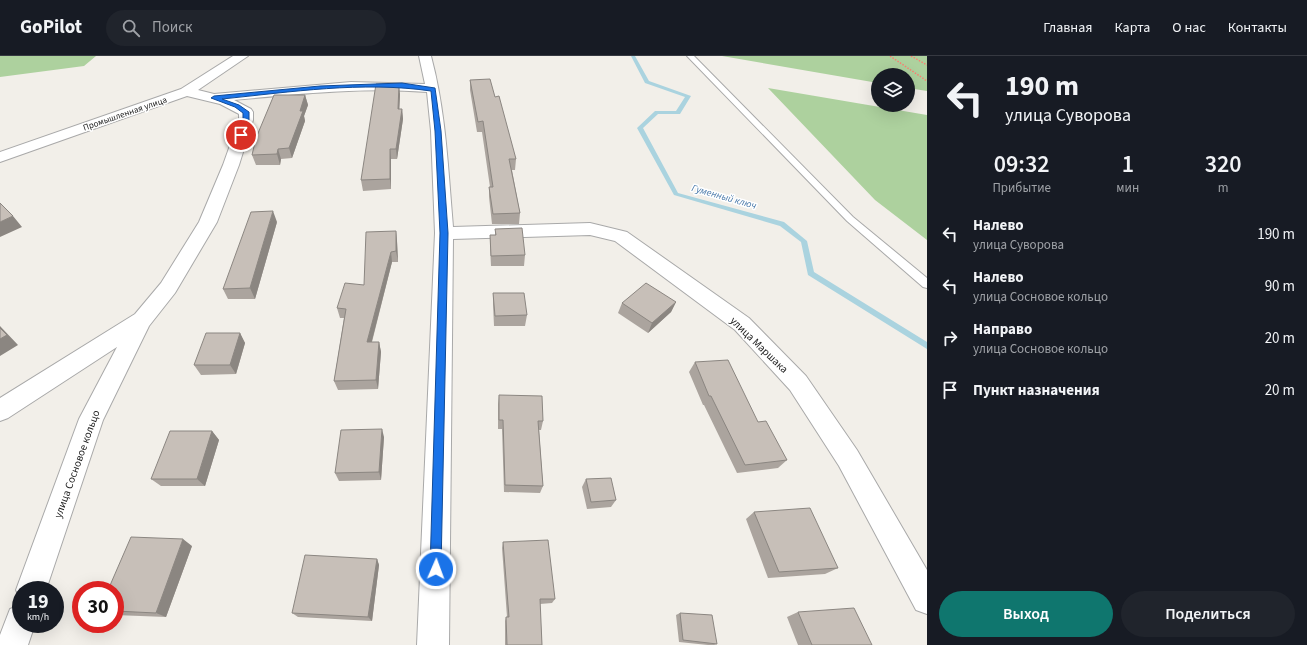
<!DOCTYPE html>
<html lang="ru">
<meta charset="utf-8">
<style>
body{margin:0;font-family:"Source Sans 3",sans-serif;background:#20242c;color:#f1f3f6;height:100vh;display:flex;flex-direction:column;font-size:15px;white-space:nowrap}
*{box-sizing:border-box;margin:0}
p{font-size:13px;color:#9ea1a6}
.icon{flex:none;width:22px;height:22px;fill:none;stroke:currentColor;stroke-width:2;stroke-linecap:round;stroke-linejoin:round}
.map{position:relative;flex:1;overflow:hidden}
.sheet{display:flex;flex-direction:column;background:#171b24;width:380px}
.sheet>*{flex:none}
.hud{background:#171b24;color:#f1f3f6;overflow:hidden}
.tools{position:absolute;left:871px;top:12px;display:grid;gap:8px}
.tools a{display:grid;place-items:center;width:44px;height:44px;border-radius:50%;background:#171b24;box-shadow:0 4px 16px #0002;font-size:20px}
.speed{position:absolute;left:12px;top:525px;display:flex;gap:8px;font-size:20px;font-weight:700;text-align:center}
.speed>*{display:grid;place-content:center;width:52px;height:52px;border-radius:50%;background:#171b24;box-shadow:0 4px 16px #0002;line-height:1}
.speed small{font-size:10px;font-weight:400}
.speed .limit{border:6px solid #d22;background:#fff;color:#111}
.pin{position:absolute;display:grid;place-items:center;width:34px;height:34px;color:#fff;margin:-17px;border:2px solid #fff;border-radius:50%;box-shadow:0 1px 4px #0007}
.me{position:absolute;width:44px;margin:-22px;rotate:2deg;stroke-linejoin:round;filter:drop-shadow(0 0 3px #0008)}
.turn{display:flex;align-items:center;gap:14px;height:84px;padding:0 12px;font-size:18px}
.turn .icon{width:52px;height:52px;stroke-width:2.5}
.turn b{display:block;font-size:28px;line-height:34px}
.eta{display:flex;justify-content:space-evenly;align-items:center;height:68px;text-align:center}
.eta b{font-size:24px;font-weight:600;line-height:28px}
.button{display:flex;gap:8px;margin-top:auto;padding:8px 12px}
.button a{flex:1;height:46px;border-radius:24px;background:#0f766e;color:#fff;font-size:16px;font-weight:600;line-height:46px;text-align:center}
.button a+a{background:#20242c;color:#f1f3f6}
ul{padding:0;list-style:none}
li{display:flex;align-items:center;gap:12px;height:52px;padding:0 12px}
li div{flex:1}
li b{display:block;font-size:15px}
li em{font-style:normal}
header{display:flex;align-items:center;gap:24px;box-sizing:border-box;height:56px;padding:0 20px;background:#171b24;border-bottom:1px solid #363941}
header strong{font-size:19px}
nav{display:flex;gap:22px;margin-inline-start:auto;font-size:14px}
.search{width:280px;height:36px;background:#20242c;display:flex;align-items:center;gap:10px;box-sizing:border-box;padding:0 14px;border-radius:22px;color:#9ea1a6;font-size:15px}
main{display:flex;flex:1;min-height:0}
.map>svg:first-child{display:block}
.forest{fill:#add19e}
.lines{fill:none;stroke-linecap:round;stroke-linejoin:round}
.stream{fill:#aad3df;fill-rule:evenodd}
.lane-casing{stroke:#a9a9a9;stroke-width:2}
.street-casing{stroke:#a9a9a9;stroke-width:2}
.path{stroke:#fa8072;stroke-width:1.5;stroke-dasharray:1.5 1.5;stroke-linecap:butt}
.lane{fill:#fff;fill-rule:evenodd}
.street{fill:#fff;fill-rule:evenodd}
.wall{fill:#aba49e}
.shaded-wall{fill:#8b8681}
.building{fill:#c7bfb8;stroke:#8b8681}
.route{fill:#1a73e8;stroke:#114b97}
.labels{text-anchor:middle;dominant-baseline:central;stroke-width:3;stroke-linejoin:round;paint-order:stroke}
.far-street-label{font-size:9px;fill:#222;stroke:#fff}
.far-water-label{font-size:10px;font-style:italic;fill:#4a7aab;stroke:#fff}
.street-label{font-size:11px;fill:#222;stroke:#fff}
</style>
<header>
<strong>GoPilot</strong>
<div class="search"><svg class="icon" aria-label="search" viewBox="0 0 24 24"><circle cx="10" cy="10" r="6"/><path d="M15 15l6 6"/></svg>Поиск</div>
<nav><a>Главная</a><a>Карта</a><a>О нас</a><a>Контакты</a></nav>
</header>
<main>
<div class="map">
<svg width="927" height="589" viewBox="0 0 927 589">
<rect width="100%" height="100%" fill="#f2efe9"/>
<!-- forest -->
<path class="forest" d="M0,0H96L84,10L0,21Z
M722,0H927V35L908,32V19H878V27Z
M768,32L927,59V184L875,144Z"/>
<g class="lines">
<!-- stream -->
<path class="stream" d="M631,0H635L649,25L691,40L680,58H658L643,72L678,137L784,166L807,185L814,216L927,286V293L808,219L801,186L780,170L674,139L637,72L655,55H676L685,41L645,27Z"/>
<defs>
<path id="lane" d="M687,0H694L853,161L927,222V232L923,231L847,165Z"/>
<path id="street" d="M233,0H248L198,34L214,38L351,26L425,28L419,0H431C446,56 448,113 453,171L590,167L627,176L749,262L806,320L857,394L927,514V558L916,554L839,410L790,334L735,274L615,185L590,179L453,183L449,589H417L435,177L431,75L427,36C362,31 298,38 234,44L251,53L253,56V64L239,109L217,166L175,237L149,270L103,364L46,534H21V544L16,534L79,363L117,291L8,362L0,365V342L135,258L161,227L199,166L223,109L239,64V58L220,48L187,40L0,106V96L181,33Z
M21,549V568H35L28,589H0V579L10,553Z"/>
</defs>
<!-- lane casing -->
<use href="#lane" class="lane-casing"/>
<!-- street casing -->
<use href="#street" class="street-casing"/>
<!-- path -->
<path class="path" d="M890,0L927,25
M911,0L927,9"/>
<!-- lane -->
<use href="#lane" class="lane"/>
<!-- street -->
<use href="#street" class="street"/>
</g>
<!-- wall -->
<path class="wall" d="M470,24L495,41L516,103L515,114H512L520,157L519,168H492L489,141V131H490L482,76H477L470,34Z
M400,38L399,53H402L403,63L397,103H391V133L363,135L361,124Z
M305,39L308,49L304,60L305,65L292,102L281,103L280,109H256L252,99Z
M277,166L255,243H228L223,233Z
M495,173L525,199L524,210H491L490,190V179H495Z
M396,175L397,185L398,206H392L372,286H379L381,296L378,333L338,334L334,325L344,262H340L337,252L364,229Z
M493,237L527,259L525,270H494L493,248Z
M676,246L671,256L648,277L618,257L622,247Z
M240,277L245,287L236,318L201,319L194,309Z
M695,306L758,366L787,404L778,412L737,417L704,349H703L689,316Z
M499,339L543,365L541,374H539L543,430L540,437L504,436L502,373H498V348Z
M212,375L219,384L205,430H161L151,423Z
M384,381L381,424L339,425L335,417Z
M586,423L616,444L611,451L587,453L582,431Z
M754,456L838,512L825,518L768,522L746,463Z
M503,486L555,543L552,547L540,548L542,589H505V565L506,561H507L502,492Z
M192,490L166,561L115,559V534Z
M377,503L379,509L372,565L298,561L292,557Z
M798,556L872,589H798L787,561Z
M680,557L717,588L714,589H708L679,586L676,559Z"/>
<!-- shaded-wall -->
<path class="shaded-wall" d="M399,28L400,38L399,63L398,53Z
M305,39L308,49L304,60L305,65L292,102L289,92L300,55Z
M402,53L403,63L397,103L396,93Z
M278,93L281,103L280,109L277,98Z
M390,93L391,103V133L390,123Z
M273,155L277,166L255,243L250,232Z
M13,160L22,171L0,181V166Z
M396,175L397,185L398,206L396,195Z
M391,196L392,206L369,296L367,286Z
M676,246L671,256L648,277L652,267Z
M0,270L18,289L0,300Z
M240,277L245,287L236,318L230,309Z
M379,286L381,296L378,333L376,324Z
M382,373L384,381L381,424L379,416Z
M212,375L219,384L205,430L197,423Z
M183,483L192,490L166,561L156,557Z
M377,503L379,509L372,565L368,561Z"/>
<!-- building -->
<path class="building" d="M490,23L495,41L499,40L516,103H509L520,157L493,158L489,131H493L483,65L478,66L470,24Z
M376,28H399L398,53H402L396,93H390V123L361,124Z
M274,39H305L300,55H303L289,92L278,93L277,98L252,99L256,82Z
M0,147L13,160L0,166Z
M273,155L250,232L223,233L251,156Z
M522,172L525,199L491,200L490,179H496L495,173Z
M396,175V195L391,196L367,286H379L376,324L334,325L346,253L337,252L345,227L364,229L366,176Z
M646,227L676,246L652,267L622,247Z
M493,237H524L527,259L495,260Z
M0,272L7,279L0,283Z
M206,277H240L230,309H194Z
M728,304L758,366L766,365L787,404L745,409L711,340H709L695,306Z
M499,339L542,340L543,365H538L543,430L505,429L503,364H499Z
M382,373L379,416L335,417L341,374Z
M170,375H212L197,423H151Z
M611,422L616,444L591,446L586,423Z
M810,452L838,512L779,516L754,456Z
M131,481L183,483L156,557L115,555V534H108Z
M548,484L555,543H540L542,589H507L506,561H509L503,486Z
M305,499L377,503L368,561L292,557Z
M854,552L872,589H812L798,556Z
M680,557L712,559L717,588L683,584Z"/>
<!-- route -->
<path class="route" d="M402,27L435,32L441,75L448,177L441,513L440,517L436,519L431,517L430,513L440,177L435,75L431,35C362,25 291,36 222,43L239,49L249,56V64L244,79L241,81L238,79L243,64V57L235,51L211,42L214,40L320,30Z"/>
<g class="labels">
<!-- far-street labels -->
<g class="far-street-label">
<text transform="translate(125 58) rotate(-19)">Промышленная улица</text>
</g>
<!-- far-water labels -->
<g class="far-water-label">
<text transform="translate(724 141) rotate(16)">Гуменный ключ</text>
</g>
<!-- street labels -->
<g class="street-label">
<text transform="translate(759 289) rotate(44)">улица Маршака</text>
<text transform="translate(77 408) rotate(-70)">улица Сосновое кольцо</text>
</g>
</g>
</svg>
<div class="tools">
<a><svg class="icon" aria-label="layers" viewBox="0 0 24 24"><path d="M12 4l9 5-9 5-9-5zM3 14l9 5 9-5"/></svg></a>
</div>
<div class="speed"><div>19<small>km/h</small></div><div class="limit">30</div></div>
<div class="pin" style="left:241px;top:79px;background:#d93025"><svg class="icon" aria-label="arrive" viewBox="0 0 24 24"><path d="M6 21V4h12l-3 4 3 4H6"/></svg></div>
<svg class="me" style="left:436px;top:513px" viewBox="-20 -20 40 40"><circle r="17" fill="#1a73e8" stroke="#fff" stroke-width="3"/><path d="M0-11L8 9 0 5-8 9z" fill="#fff"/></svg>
</div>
<section class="sheet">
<div class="hud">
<div class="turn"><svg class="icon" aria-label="left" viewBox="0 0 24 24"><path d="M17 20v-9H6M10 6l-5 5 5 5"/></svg><div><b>190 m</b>улица Суворова</div></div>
</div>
<div class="eta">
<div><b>09:32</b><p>Прибытие</p></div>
<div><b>1</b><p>мин</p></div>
<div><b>320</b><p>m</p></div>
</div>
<ul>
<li><svg class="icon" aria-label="left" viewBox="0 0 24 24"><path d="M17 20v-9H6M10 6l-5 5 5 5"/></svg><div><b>Налево</b><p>улица Суворова</p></div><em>190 m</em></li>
<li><svg class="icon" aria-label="left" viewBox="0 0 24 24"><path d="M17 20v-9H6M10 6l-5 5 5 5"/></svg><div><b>Налево</b><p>улица Сосновое кольцо</p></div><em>90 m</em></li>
<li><svg class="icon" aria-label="right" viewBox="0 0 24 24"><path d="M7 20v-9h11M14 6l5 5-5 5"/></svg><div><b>Направо</b><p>улица Сосновое кольцо</p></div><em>20 m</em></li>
<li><svg class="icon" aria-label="arrive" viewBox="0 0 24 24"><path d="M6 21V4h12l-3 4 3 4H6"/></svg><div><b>Пункт назначения</b></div><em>20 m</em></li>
</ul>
<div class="button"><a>Выход</a><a>Поделиться</a></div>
</section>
</main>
